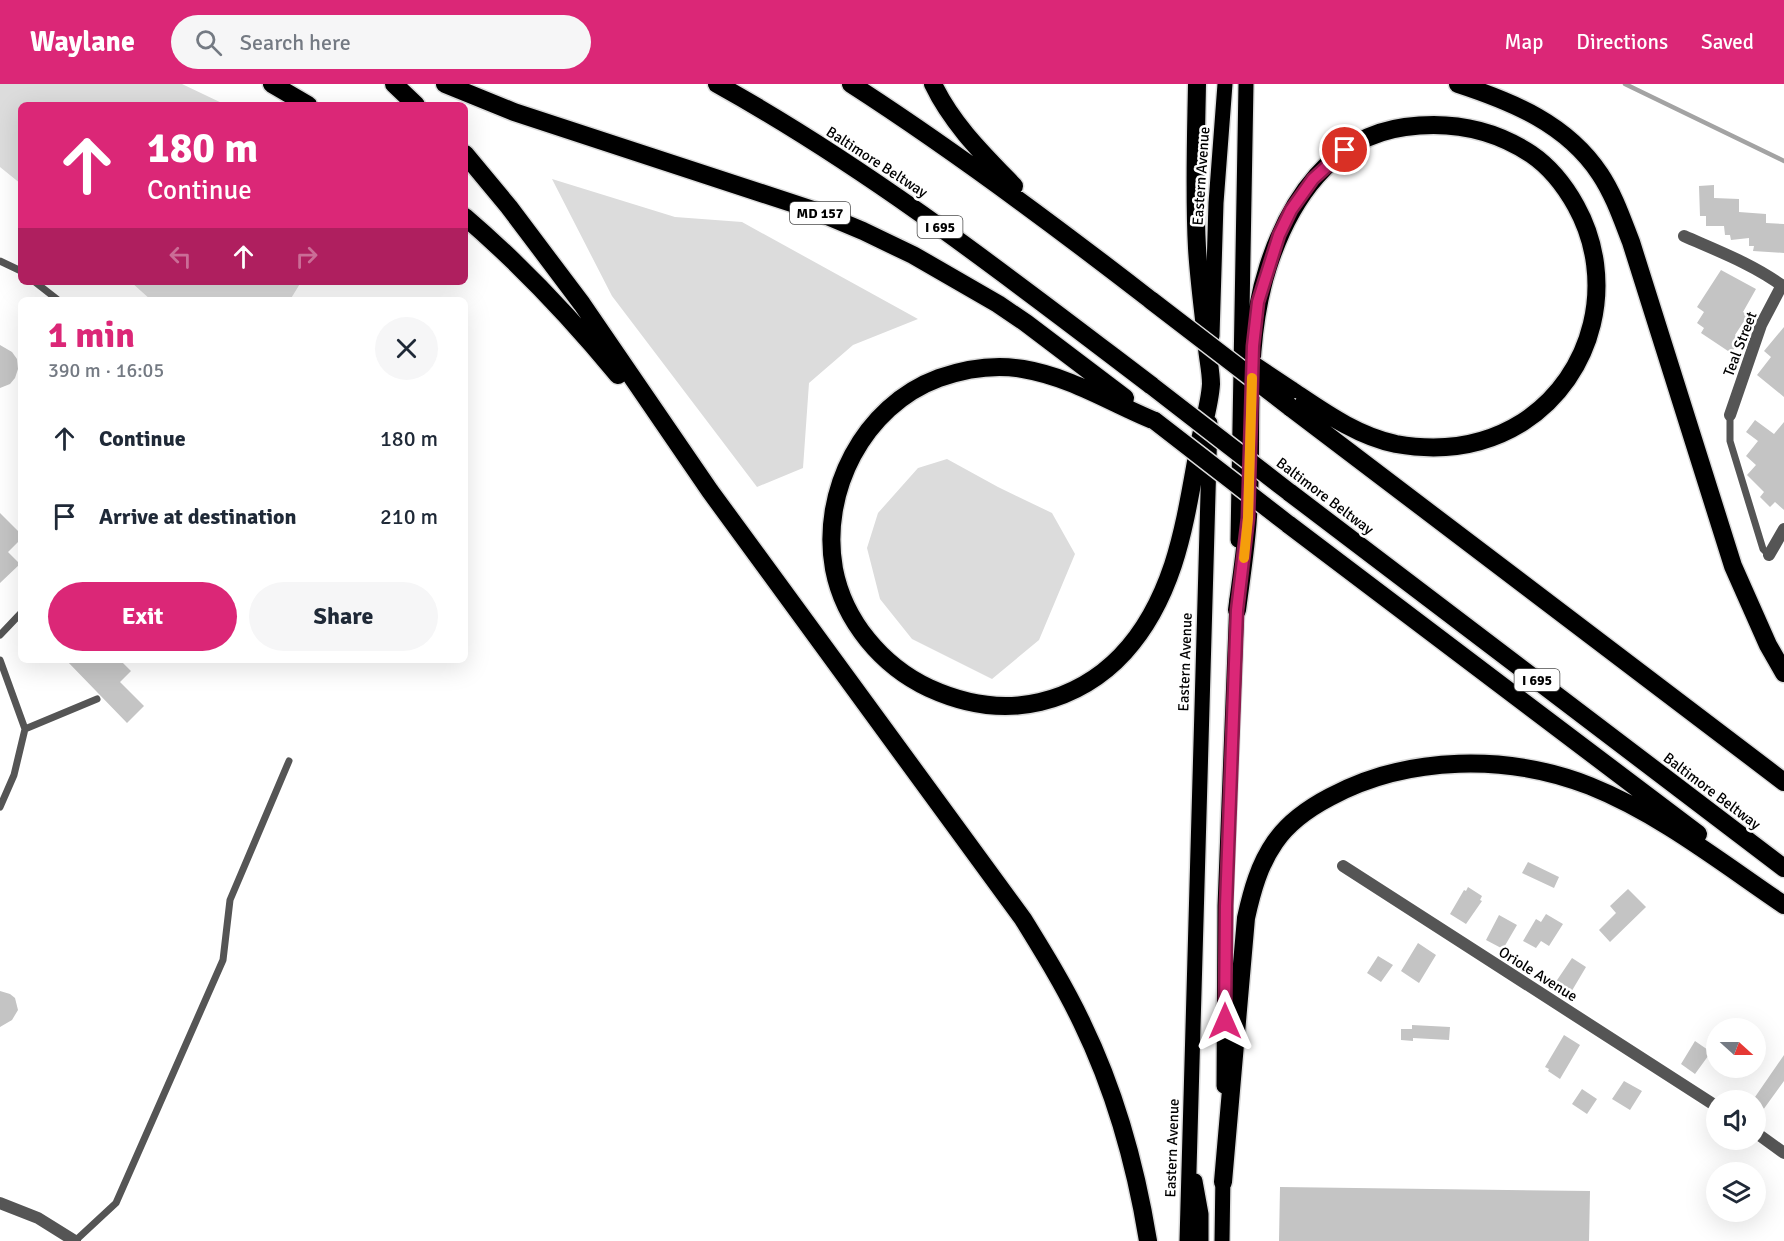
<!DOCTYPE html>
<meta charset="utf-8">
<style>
body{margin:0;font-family:Signika,sans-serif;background:#f6f6f7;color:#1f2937;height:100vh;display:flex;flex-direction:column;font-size:22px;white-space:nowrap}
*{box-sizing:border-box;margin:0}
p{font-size:20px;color:#747a83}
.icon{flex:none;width:33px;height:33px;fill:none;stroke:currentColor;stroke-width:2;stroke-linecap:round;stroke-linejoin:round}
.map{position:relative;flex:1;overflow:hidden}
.panel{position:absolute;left:18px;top:213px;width:450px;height:366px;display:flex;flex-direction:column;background:#fff;border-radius:9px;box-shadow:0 6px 24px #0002}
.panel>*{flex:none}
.guide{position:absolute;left:18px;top:18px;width:450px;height:183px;border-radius:9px;box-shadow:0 6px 24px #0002;background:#db2777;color:#fff;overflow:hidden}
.needle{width:39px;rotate:111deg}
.tools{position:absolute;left:1706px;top:934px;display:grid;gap:12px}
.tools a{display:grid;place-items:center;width:60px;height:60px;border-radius:50%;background:#fff;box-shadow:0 6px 24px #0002;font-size:30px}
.pin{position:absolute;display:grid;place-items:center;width:51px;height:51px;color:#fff;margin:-26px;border:3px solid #fff;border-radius:50%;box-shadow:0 2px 6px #0007}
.me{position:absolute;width:66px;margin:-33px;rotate:0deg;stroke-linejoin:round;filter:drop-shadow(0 0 4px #0008)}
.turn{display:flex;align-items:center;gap:21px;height:126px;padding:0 30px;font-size:27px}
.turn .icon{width:78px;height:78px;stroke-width:2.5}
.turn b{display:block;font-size:42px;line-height:51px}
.lanes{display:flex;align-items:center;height:57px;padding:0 30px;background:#0003;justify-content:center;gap:30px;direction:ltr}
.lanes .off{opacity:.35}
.round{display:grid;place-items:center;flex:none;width:63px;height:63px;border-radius:32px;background:#f6f6f7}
.headline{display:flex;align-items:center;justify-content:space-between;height:102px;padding:0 30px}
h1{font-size:36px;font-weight:800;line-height:45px;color:#db2777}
.primary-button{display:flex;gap:12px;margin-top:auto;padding:12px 30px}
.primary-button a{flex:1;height:69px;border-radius:36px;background:#db2777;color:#fff;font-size:24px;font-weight:800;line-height:69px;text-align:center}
.primary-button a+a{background:#f6f6f7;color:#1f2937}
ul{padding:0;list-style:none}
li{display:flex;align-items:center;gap:18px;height:78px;padding:0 30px}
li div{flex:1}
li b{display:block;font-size:22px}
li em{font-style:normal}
header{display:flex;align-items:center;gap:36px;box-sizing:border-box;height:84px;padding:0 30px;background:#db2777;color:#fff}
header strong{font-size:28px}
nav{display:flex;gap:33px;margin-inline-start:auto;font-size:21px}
.search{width:420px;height:54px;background:#f6f6f7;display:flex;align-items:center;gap:15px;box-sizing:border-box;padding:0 21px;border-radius:33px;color:#747a83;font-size:22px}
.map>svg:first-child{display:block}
.green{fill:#dcdcdc}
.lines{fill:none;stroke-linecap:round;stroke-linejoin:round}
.stream{stroke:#a3a3a3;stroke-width:4.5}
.building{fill:#c4c4c4}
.primary-casing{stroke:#dbdbdb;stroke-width:18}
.motorway-casing{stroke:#dbdbdb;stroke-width:21}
.service{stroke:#555;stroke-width:7}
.minor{stroke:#555;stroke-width:12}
.primary{stroke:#000;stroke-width:15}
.motorway{stroke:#000;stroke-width:18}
.motorway-bridge-casing{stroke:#dbdbdb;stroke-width:21;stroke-linecap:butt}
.motorway-bridge{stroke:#000;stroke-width:18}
.route-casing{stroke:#8e194d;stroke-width:15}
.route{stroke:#db2777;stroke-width:10}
.slow{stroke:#f59e0b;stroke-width:10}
.labels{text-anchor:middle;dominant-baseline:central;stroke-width:5;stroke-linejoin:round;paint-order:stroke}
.shield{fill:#fff;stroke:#4c4c4c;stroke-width:1.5}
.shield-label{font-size:14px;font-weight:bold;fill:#000}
.street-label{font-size:15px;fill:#000;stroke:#fff}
</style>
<header>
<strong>Waylane</strong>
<div class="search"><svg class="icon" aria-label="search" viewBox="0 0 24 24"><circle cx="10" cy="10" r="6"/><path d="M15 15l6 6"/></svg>Search here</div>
<nav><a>Map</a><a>Directions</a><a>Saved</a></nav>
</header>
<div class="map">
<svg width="1784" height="1157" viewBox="0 0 1784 1157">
<rect width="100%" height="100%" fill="#fff"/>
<!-- green -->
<path class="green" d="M0,0H182L226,21H21V100L0,83Z
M552,95L675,133L742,138L918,235L853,261L809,299L803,384L757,403L612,212Z
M131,198H301L290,216H151Z
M947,375L998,403L1052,429L1075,470L1039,556L992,595L912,555L880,515L867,464L878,429L918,384Z"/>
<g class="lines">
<!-- stream -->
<path class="stream" d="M1625,0L1784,77"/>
</g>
<!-- building -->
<path class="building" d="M1714,101V114L1739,115V128L1766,130V139L1784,140V169L1753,167L1754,162H1749V154L1731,156L1730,151H1725L1724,142H1706V132H1700L1699,102Z
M1721,186L1756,205L1743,228L1748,231L1735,251L1741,255L1731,269L1701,249L1704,244L1697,239L1704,228L1697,223Z
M1784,243V313L1757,291L1771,273L1764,267Z
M0,261L12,268L17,275L18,285L15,294L10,300L0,304Z
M1755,336L1774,350L1784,338V426L1775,418L1770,423L1760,413L1764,408L1747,391L1756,381L1746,372L1758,357L1746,348Z
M0,429L21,450V455L8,468L20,480L0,499Z
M66,576H120L131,587L120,598L144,622L127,639Z
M1528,778L1559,793L1554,804L1522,789Z
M1468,803L1482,812L1480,816L1482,817L1466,840L1450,830L1464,806L1466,807Z
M1628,805L1646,823L1610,858L1599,846L1616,829L1610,822Z
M1546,830L1563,840L1549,862L1541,857L1536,864L1523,857L1536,835L1541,838Z
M1499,831L1517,841L1503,865L1486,856Z
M1418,859L1436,871L1419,899L1401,887Z
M1378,872L1393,881L1381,898L1367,889Z
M1572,874L1586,883L1567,915L1551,905Z
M0,907L10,910L15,914L18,926L12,936L0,943Z
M1412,941L1450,943L1449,956L1413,954V957L1401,956V945H1412Z
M1564,951L1580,961L1560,995L1548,987L1549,985L1545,983Z
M1695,957L1711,968L1695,990L1681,980Z
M1784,971V997L1755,1037L1756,1014L1755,1013Z
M1624,997L1642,1007L1630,1026L1612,1015Z
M1582,1005L1597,1015L1587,1030L1572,1020Z
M1280,1103L1590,1107L1589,1157H1279Z"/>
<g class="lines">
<defs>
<path id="primary" d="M1212,252L1216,119L1225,0
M1238,456L1246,0
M1224,1002L1225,822L1237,516
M1195,1097L1201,1130V1157
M1187,1157L1210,339
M1222,1157L1223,1089"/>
<path id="motorway" d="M272,0L308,21
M394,0L416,21
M445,0L514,28L813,126L863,147L913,171L998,220L1026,239L1125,314
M717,0C872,86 1011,195 1152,302
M851,0C955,67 1054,141 1152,217
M933,0C952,40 983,70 1014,102
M1458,0C1513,18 1567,40 1600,90C1614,111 1622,135 1631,158L1733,482L1768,561L1784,589
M465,70L509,123L582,220L710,407L1023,835C1044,869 1065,903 1082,939C1115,1007 1136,1083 1148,1157
M465,133C521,181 571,234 618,291
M1290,323L1784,698
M1155,337C1111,319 1071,293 1023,285C994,280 965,285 939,294C863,322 820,408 834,485C844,537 882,582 929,604C964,620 1002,627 1040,618C1110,601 1151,547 1173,481C1186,441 1192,398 1200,356C1204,338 1210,318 1211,300C1211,288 1208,275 1207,264C1204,231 1199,198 1197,164C1194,110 1196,55 1197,0
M1289,408L1784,784
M1288,440L1698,750
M1237,526C1241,495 1246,464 1248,433C1254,350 1242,263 1268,183C1289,117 1331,53 1405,43C1449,37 1493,45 1531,70C1550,83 1565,102 1576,122C1617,196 1595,291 1523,338C1485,362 1441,368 1396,360C1357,352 1324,328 1291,306
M1223,1098L1246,834C1252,807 1259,781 1275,758C1288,739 1309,724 1330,713C1408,671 1509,670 1590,702C1660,730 1722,779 1784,821"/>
</defs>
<!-- primary casing -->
<use href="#primary" class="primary-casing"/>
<!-- motorway casing -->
<use href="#motorway" class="motorway-casing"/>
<!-- service -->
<path class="service" d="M0,177L21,187
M35,198L58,216
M1730,331V357L1763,465L1769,471
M0,551L21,529
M0,576L25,645L14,691L0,723
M25,645L97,615
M75,1157L116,1119L223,876L230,816L289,677"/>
<!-- minor -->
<path class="minor" d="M1684,152C1718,167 1755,181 1784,203
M1730,331L1761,241L1782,201
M1769,471L1784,445
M1343,782L1716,1022
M1755,1048L1784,1069
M0,1119L38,1134L75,1157"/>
<!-- primary -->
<use href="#primary" class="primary"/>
<!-- motorway -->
<use href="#motorway" class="motorway"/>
<defs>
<path id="motorway-bridge" d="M1152,217L1290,323
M1255,282L1291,306
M1152,302L1289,408
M1155,337L1288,440"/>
</defs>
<!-- motorway-bridge casing -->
<use href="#motorway-bridge" class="motorway-bridge-casing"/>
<!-- motorway-bridge -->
<use href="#motorway-bridge" class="motorway-bridge"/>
</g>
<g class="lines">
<defs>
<path id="route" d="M1225,937L1226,822L1237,526L1248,434L1253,262L1258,218L1279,151L1291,126L1313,95L1345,66"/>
</defs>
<!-- route casing -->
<use href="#route" class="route-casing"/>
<!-- route -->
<use href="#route" class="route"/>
<!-- slow -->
<path class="slow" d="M1244,474L1248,434L1252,294"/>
</g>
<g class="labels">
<!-- shield labels -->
<g class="shield">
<rect x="790" y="118" width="60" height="22" rx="4.5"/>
<rect x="917.5" y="132" width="45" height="22" rx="4.5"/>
<rect x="1514.5" y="585" width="45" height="22" rx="4.5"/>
</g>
<g class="shield-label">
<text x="820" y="129">MD 157</text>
<text x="940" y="143">I 695</text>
<text x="1537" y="596">I 695</text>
</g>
<!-- street labels -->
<g class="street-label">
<text transform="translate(877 78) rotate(33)">Baltimore Beltway</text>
<text transform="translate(1201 92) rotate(-86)">Eastern Avenue</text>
<text transform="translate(1740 260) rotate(-69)">Teal Street</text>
<text transform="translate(1325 412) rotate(37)">Baltimore Beltway</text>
<text transform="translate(1185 578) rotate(-88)">Eastern Avenue</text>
<text transform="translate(1712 707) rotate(37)">Baltimore Beltway</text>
<text transform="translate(1538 890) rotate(32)">Oriole Avenue</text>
<text transform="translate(1172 1064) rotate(-88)">Eastern Avenue</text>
</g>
</g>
</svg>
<div class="tools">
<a><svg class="needle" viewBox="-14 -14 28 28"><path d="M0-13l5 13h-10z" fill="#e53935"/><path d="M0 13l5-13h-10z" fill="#747a83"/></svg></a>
<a><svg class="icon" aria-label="sound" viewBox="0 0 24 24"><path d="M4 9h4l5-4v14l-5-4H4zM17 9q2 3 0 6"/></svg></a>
<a><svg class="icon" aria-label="layers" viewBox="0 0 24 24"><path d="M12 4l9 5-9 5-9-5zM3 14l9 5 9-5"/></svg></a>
</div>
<div class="pin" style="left:1345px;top:66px;background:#d93025"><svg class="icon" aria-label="arrive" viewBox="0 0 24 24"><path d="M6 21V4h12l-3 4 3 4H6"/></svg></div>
<svg class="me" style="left:1225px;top:937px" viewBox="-20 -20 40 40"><path d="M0-17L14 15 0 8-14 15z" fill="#db2777" stroke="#fff" stroke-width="4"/></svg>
<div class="guide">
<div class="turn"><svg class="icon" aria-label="ahead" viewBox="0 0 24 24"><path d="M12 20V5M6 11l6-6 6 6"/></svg><div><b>180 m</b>Continue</div></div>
<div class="lanes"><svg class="icon off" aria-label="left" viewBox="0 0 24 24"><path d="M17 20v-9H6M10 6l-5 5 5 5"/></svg><svg class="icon" aria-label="ahead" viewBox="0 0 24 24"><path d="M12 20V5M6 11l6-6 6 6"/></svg><svg class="icon off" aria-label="right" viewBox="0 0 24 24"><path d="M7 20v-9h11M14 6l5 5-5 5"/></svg></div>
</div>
<section class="panel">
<div class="headline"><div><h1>1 min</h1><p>390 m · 16:05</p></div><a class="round"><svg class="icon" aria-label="close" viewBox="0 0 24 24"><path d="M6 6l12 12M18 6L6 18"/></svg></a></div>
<ul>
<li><svg class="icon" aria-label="ahead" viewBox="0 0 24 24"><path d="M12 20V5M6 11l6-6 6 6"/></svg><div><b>Continue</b></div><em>180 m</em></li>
<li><svg class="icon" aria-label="arrive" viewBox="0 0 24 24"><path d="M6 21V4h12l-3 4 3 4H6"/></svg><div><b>Arrive at destination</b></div><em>210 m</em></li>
</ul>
<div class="primary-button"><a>Exit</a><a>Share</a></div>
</section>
</div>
